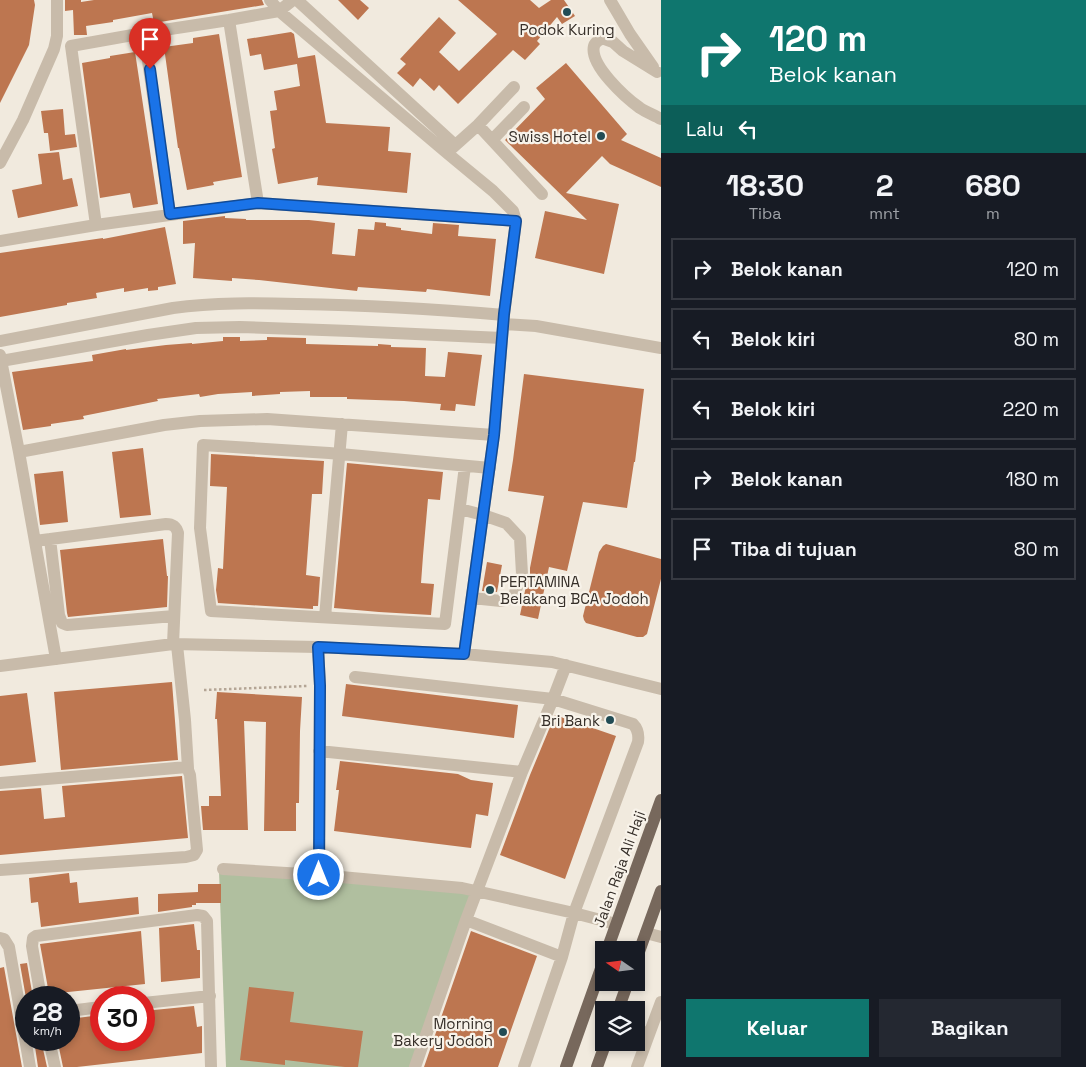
<!DOCTYPE html>
<html lang="id">
<style>
body{margin:0;font-family:"Space Grotesk",sans-serif;background:#242831;color:#f1f3f6;height:100vh;display:flex;flex-direction:column;font-size:19px;white-space:nowrap}
*{box-sizing:border-box;margin:0}
p{font-size:16px;color:#9ea1a6}
.icon{flex:none;width:28px;height:28px;fill:none;stroke:currentColor;stroke-width:2;stroke-linecap:round;stroke-linejoin:round}
.map{position:relative;flex:1;overflow:hidden}
.details{display:flex;flex-direction:column;background:#171b24;width:425px}
.details>*{flex:none}
.hud{background:#0f766e;color:#fff;overflow:hidden}
.needle{width:32px;rotate:284deg}
.buttons{position:absolute;left:595px;top:941px;display:grid;gap:10px}
.buttons a{display:grid;place-items:center;width:50px;height:50px;border-radius:0px;background:#171b24;box-shadow:0 2px 8px #0003;font-size:25px}
.speed{position:absolute;left:15px;top:986px;display:flex;gap:10px;font-size:25px;font-weight:700;text-align:center}
.speed>*{display:grid;place-content:center;width:65px;height:65px;border-radius:50%;background:#171b24;box-shadow:0 2px 8px #0003;line-height:1}
.speed small{font-size:12px;font-weight:400}
.speed .limit{border:8px solid #d22;background:#fff;color:#111}
.pin{position:absolute;display:grid;place-items:center;width:42px;height:42px;color:#fff;margin:-51px -21px;border-radius:50% 50% 50% 0;rotate:-45deg;box-shadow:0 0 5px #0007}
.pin .icon{rotate:45deg}
.me{position:absolute;width:55px;margin:-28px;rotate:0deg;stroke-linejoin:round;filter:drop-shadow(0 0 4px #0008)}
.turn{display:flex;align-items:center;gap:18px;height:105px;padding:0 25px;font-size:22px}
.turn .icon{width:65px;height:65px;stroke-width:2.5}
.turn b{display:block;font-size:35px;line-height:42px}
.then{display:flex;align-items:center;height:48px;padding:0 25px;background:#0003;gap:10px;font-size:19px}
.eta{display:flex;justify-content:space-evenly;align-items:center;height:85px;text-align:center}
.eta b{font-size:30px;font-weight:700;line-height:35px}
.action{display:flex;gap:10px;margin-top:auto;padding:10px 25px}
.action a{flex:1;height:58px;border-radius:0px;background:#0f766e;color:#fff;font-size:20px;font-weight:700;line-height:58px;text-align:center}
.action a+a{background:#242831;color:#f1f3f6}
ul{padding:0;list-style:none}
li{display:flex;align-items:center;gap:15px;height:62px;margin:0 10px 8px;padding:0 15px;border:2px solid #363941;border-radius:0px}
li div{flex:1}
li b{display:block;font-size:19px}
li em{font-style:normal}
main{display:flex;flex:1;min-height:0}
.map>svg:first-child{display:block}
.green{fill:#b0bf9f}
.building{fill:#bd7650}
.lines{fill:none;stroke-linecap:round;stroke-linejoin:round}
.path{stroke:#b4a595;stroke-width:2.5;stroke-dasharray:2.5 2.5;stroke-linecap:butt}
.minor{stroke:#c8bbaa;stroke-width:12}
.major{stroke:#77685c;stroke-width:12}
.route-casing{stroke:#114b97;stroke-width:12}
.route{stroke:#1a73e8;stroke-width:9}
.poi-dot{fill:#224c55;stroke:#f8f3ea;stroke-width:2}
.labels{text-anchor:middle;dominant-baseline:central;stroke-width:4.5;stroke-linejoin:round;paint-order:stroke}
.poi-label{font-size:15px;fill:#362f29;stroke:#f8f3ea;text-anchor:end}
.street-label{font-size:15px;fill:#362f29;stroke:#f8f3ea}
</style>
<main>
<div class="map">
<svg width="661" height="1067" viewBox="0 0 661 1067">
<rect width="100%" height="100%" fill="#f1eade"/>
<!-- green -->
<path class="green" d="M219,871L474,892L414,1067H226Z"/>
<!-- building -->
<path class="building" d="M0,0H34L35,5L29,45L0,103Z
M65,0H81V2L94,0H262L264,5L154,23L152,13L113,20V22L86,26L87,35H74L73,10L65,11Z
M338,0H360L369,8L358,20Z
M458,0H530L539,8L551,0H564L575,16L562,24L557,17L537,41L540,44L525,60L513,50L458,104L439,85L434,91L420,78L413,87L397,73L406,64L400,59L439,17L456,33L439,52L459,71L497,34Z
M291,32L294,34L298,58L315,55L326,123L390,127L388,151L411,153L407,193L317,185L318,177L278,184L272,149L275,148L270,111L277,110L274,91L300,86L297,64L264,70L261,54L250,56L247,39Z
M219,34L242,177L213,182L214,185L187,190L179,148H178L164,47L193,43V38Z
M135,52L158,204L133,208L130,193L100,198L82,63L110,58V56Z
M566,63L627,134L621,140L661,158V187L610,164L602,156L566,193L619,204L604,274L535,258L545,211L587,220L505,140L545,99L536,88Z
M63,109L65,135L75,134L77,147L50,151L48,133H44L41,111Z
M59,152L63,180L72,178L78,206L18,218L12,190L42,184L38,154Z
M225,216V218L246,219V220H309L335,223L332,254L355,256L358,229L374,230L375,222L386,223V226L401,228V230L432,234L433,223L459,225L458,236L496,239L490,296L427,289L426,292L358,287L357,291L259,280L232,278V281L193,278L195,243L183,244V221Z
M165,227L176,284L158,287V290L148,291V288L124,292V288L96,293L97,298L67,303V305L0,317V253L103,238V239Z
M223,337H240V341L267,340V337L306,338V344L378,346V344L391,345V347L426,348L425,376L445,377L448,352L482,355L475,406L456,404L455,411L440,410L441,404L404,401L347,399V397H310V391L280,392V394L252,396V392L218,394L200,397L199,394L157,399L158,401L83,416L84,419L51,424V426L23,430L12,372L93,361L92,355L126,349V350L166,345L192,343V344L223,341Z
M524,374L644,389L635,462H634L627,508L583,502L567,571L549,567L538,619L520,615L526,586L530,576V568L544,496L508,491L513,460Z
M143,448L151,515L120,518L112,452Z
M211,454L324,461L322,494H312L306,575L320,577L318,606H313V609L218,603L216,590L218,568L223,569L227,487L210,486Z
M347,463L443,472L440,500L428,499L423,556L421,583L434,584L431,615L379,612L334,608Z
M63,471L68,522L40,525L34,474Z
M163,539L167,576H168L167,607L68,617L67,613L60,550Z
M606,544L661,559V579L647,634L643,637H637L586,623L584,620L583,616L599,552L603,546Z
M487,562L502,565L497,592L482,591Z
M172,682L178,760L61,770L54,692Z
M346,684L518,705L514,738L342,716Z
M217,692L302,697L300,731L299,803H296V831H264L266,722L244,721L248,830H203L201,806H209V796H221L217,719H215Z
M27,693L36,762L0,766V696Z
M555,715L616,736L565,879L500,855L530,775Z
M340,761L458,774L471,780L493,783L488,816L476,814L471,848L334,831L339,790H336Z
M182,776L188,838L0,855V791L41,788L44,819L65,817L62,786Z
M69,873L70,883L77,882L79,903L138,897L139,914L41,927L38,902L31,903L29,878Z
M198,884H221V903H196V905H192V907L158,912V894L198,892Z
M194,924L197,950H200V978L161,982L159,928Z
M141,931L145,984L49,994L40,944Z
M471,931L537,956L498,1067H424Z
M27,963L33,998H26L20,964Z
M4,967L22,1067H0V968Z
M249,987L294,992L290,1022L363,1031L358,1067H345L285,1060V1065L240,1060Z
M194,1006L197,1027L202,1026V1053L77,1067H63L58,1043L69,1042V1019L101,1015V1040H144V1011Z
M34,1040H41L47,1067H38Z"/>
<g class="lines">
<!-- path -->
<path class="path" d="M204,690L307,686"/>
<!-- minor -->
<path class="minor" d="M270,0L279,11L447,153L493,191L513,211L516,221L504,315L494,435L464,654
M297,0L455,145
M610,0L630,34L653,67
M229,20L258,203
M144,33L170,214
M657,72L623,51L613,42L602,38C599,40 595,42 594,46C589,65 626,98 640,108C646,112 654,115 661,119
M478,125L542,194
M493,139L524,107
M450,150L478,125L514,87
M0,163L23,120L54,49L57,36V0
M96,225L71,46L144,33L229,20L279,11L293,0
M0,241L96,225L258,203L516,221
M503,324L536,326L661,348
M0,341L173,308C215,302 256,303 298,304C367,305 435,309 504,315
M0,355L19,452L56,659
M1,361L148,335L196,328L240,327L350,331L502,338
M19,452L164,425L200,421L267,419L494,435
M465,466L445,624L211,611L200,528L203,445L329,453L340,454L490,468
M460,509L483,515L506,523L520,538L522,574L513,598L501,601L472,598
M50,539L59,615L62,623L67,625L174,616
M35,541L166,524C173,524 176,526 178,533L173,644
M325,617L342,424
M177,645L185,720L188,768
M318,647L320,686L319,875
M0,666L173,644L318,647L464,654L552,662L661,689
M355,677L553,699L633,724C638,729 639,735 638,742L574,913L562,957L524,1067
M319,751L522,772
M0,783L187,767L190,775L197,850L194,855L186,857L0,870
M223,869L319,875L462,888L574,913L616,924
M466,920L562,957
M646,933L661,937
M0,938L4,939L9,947L30,1067
M41,998L32,946L33,938L36,936L197,915L203,916L207,921L211,1067
M144,1003L210,996
M69,1011L101,1007
M636,1030L649,1034
M49,1040L55,1067
M415,1067L466,920L522,772L553,699L566,665
M637,1067L661,1002"/>
<!-- major -->
<path class="major" d="M607,950L661,800
M636,960L661,891
M618,1010L628,982
M566,1067L604,960
M597,1067L606,1042"/>
</g>
<g class="lines">
<defs>
<path id="route" d="M150,69L170,214L258,203L516,221L504,314L494,435L464,654L318,647L320,686L319,875"/>
</defs>
<!-- route casing -->
<use href="#route" class="route-casing"/>
<!-- route -->
<use href="#route" class="route"/>
</g>
<!-- markers -->
<g class="poi-dot">
<circle cx="567" cy="12" r="5"/>
<circle cx="601" cy="136" r="5"/>
<circle cx="490" cy="590" r="5"/>
<circle cx="610" cy="720" r="5"/>
<circle cx="503" cy="1032" r="5"/>
</g>
<g class="labels">
<!-- poi labels -->
<g class="poi-label">
<text x="567" y="29" text-anchor="middle">Podok Kuring</text>
<text x="591" y="136">Swiss Hotel</text>
<text x="500" y="581" text-anchor="start">PERTAMINA<tspan x="500" dy="17">Belakang BCA Jodoh</tspan></text>
<text x="600" y="720">Bri Bank</text>
<text x="493" y="1023">Morning<tspan x="493" dy="17">Bakery Jodoh</tspan></text>
</g>
<!-- street labels -->
<g class="street-label">
<text transform="translate(619 869) rotate(-70)">Jalan Raja Ali Haji</text>
</g>
</g>
</svg>
<div class="buttons">
<a><svg class="needle" viewBox="-14 -14 28 28"><path d="M0-13l5 13h-10z" fill="#e53935"/><path d="M0 13l5-13h-10z" fill="#9ea1a6"/></svg></a>
<a><svg class="icon" aria-label="layers" viewBox="0 0 24 24"><path d="M12 4l9 5-9 5-9-5zM3 14l9 5 9-5"/></svg></a>
</div>
<div class="speed"><div>28<small>km/h</small></div><div class="limit">30</div></div>
<div class="pin" style="left:150px;top:69px;background:#d93025"><svg class="icon" aria-label="arrive" viewBox="0 0 24 24"><path d="M6 21V4h12l-3 4 3 4H6"/></svg></div>
<svg class="me" style="left:319px;top:875px" viewBox="-20 -20 40 40"><circle r="17" fill="#1a73e8" stroke="#fff" stroke-width="3"/><path d="M0-11L8 9 0 5-8 9z" fill="#fff"/></svg>
</div>
<section class="details">
<div class="hud">
<div class="turn"><svg class="icon" aria-label="right" viewBox="0 0 24 24"><path d="M7 20v-9h11M14 6l5 5-5 5"/></svg><div><b>120 m</b>Belok kanan</div></div>
<div class="then">Lalu<svg class="icon" aria-label="left" viewBox="0 0 24 24"><path d="M17 20v-9H6M10 6l-5 5 5 5"/></svg></div>
</div>
<div class="eta">
<div><b>18:30</b><p>Tiba</p></div>
<div><b>2</b><p>mnt</p></div>
<div><b>680</b><p>m</p></div>
</div>
<ul>
<li><svg class="icon" aria-label="right" viewBox="0 0 24 24"><path d="M7 20v-9h11M14 6l5 5-5 5"/></svg><div><b>Belok kanan</b></div><em>120 m</em></li>
<li><svg class="icon" aria-label="left" viewBox="0 0 24 24"><path d="M17 20v-9H6M10 6l-5 5 5 5"/></svg><div><b>Belok kiri</b></div><em>80 m</em></li>
<li><svg class="icon" aria-label="left" viewBox="0 0 24 24"><path d="M17 20v-9H6M10 6l-5 5 5 5"/></svg><div><b>Belok kiri</b></div><em>220 m</em></li>
<li><svg class="icon" aria-label="right" viewBox="0 0 24 24"><path d="M7 20v-9h11M14 6l5 5-5 5"/></svg><div><b>Belok kanan</b></div><em>180 m</em></li>
<li><svg class="icon" aria-label="arrive" viewBox="0 0 24 24"><path d="M6 21V4h12l-3 4 3 4H6"/></svg><div><b>Tiba di tujuan</b></div><em>80 m</em></li>
</ul>
<div class="action"><a>Keluar</a><a>Bagikan</a></div>
</section>
</main>
